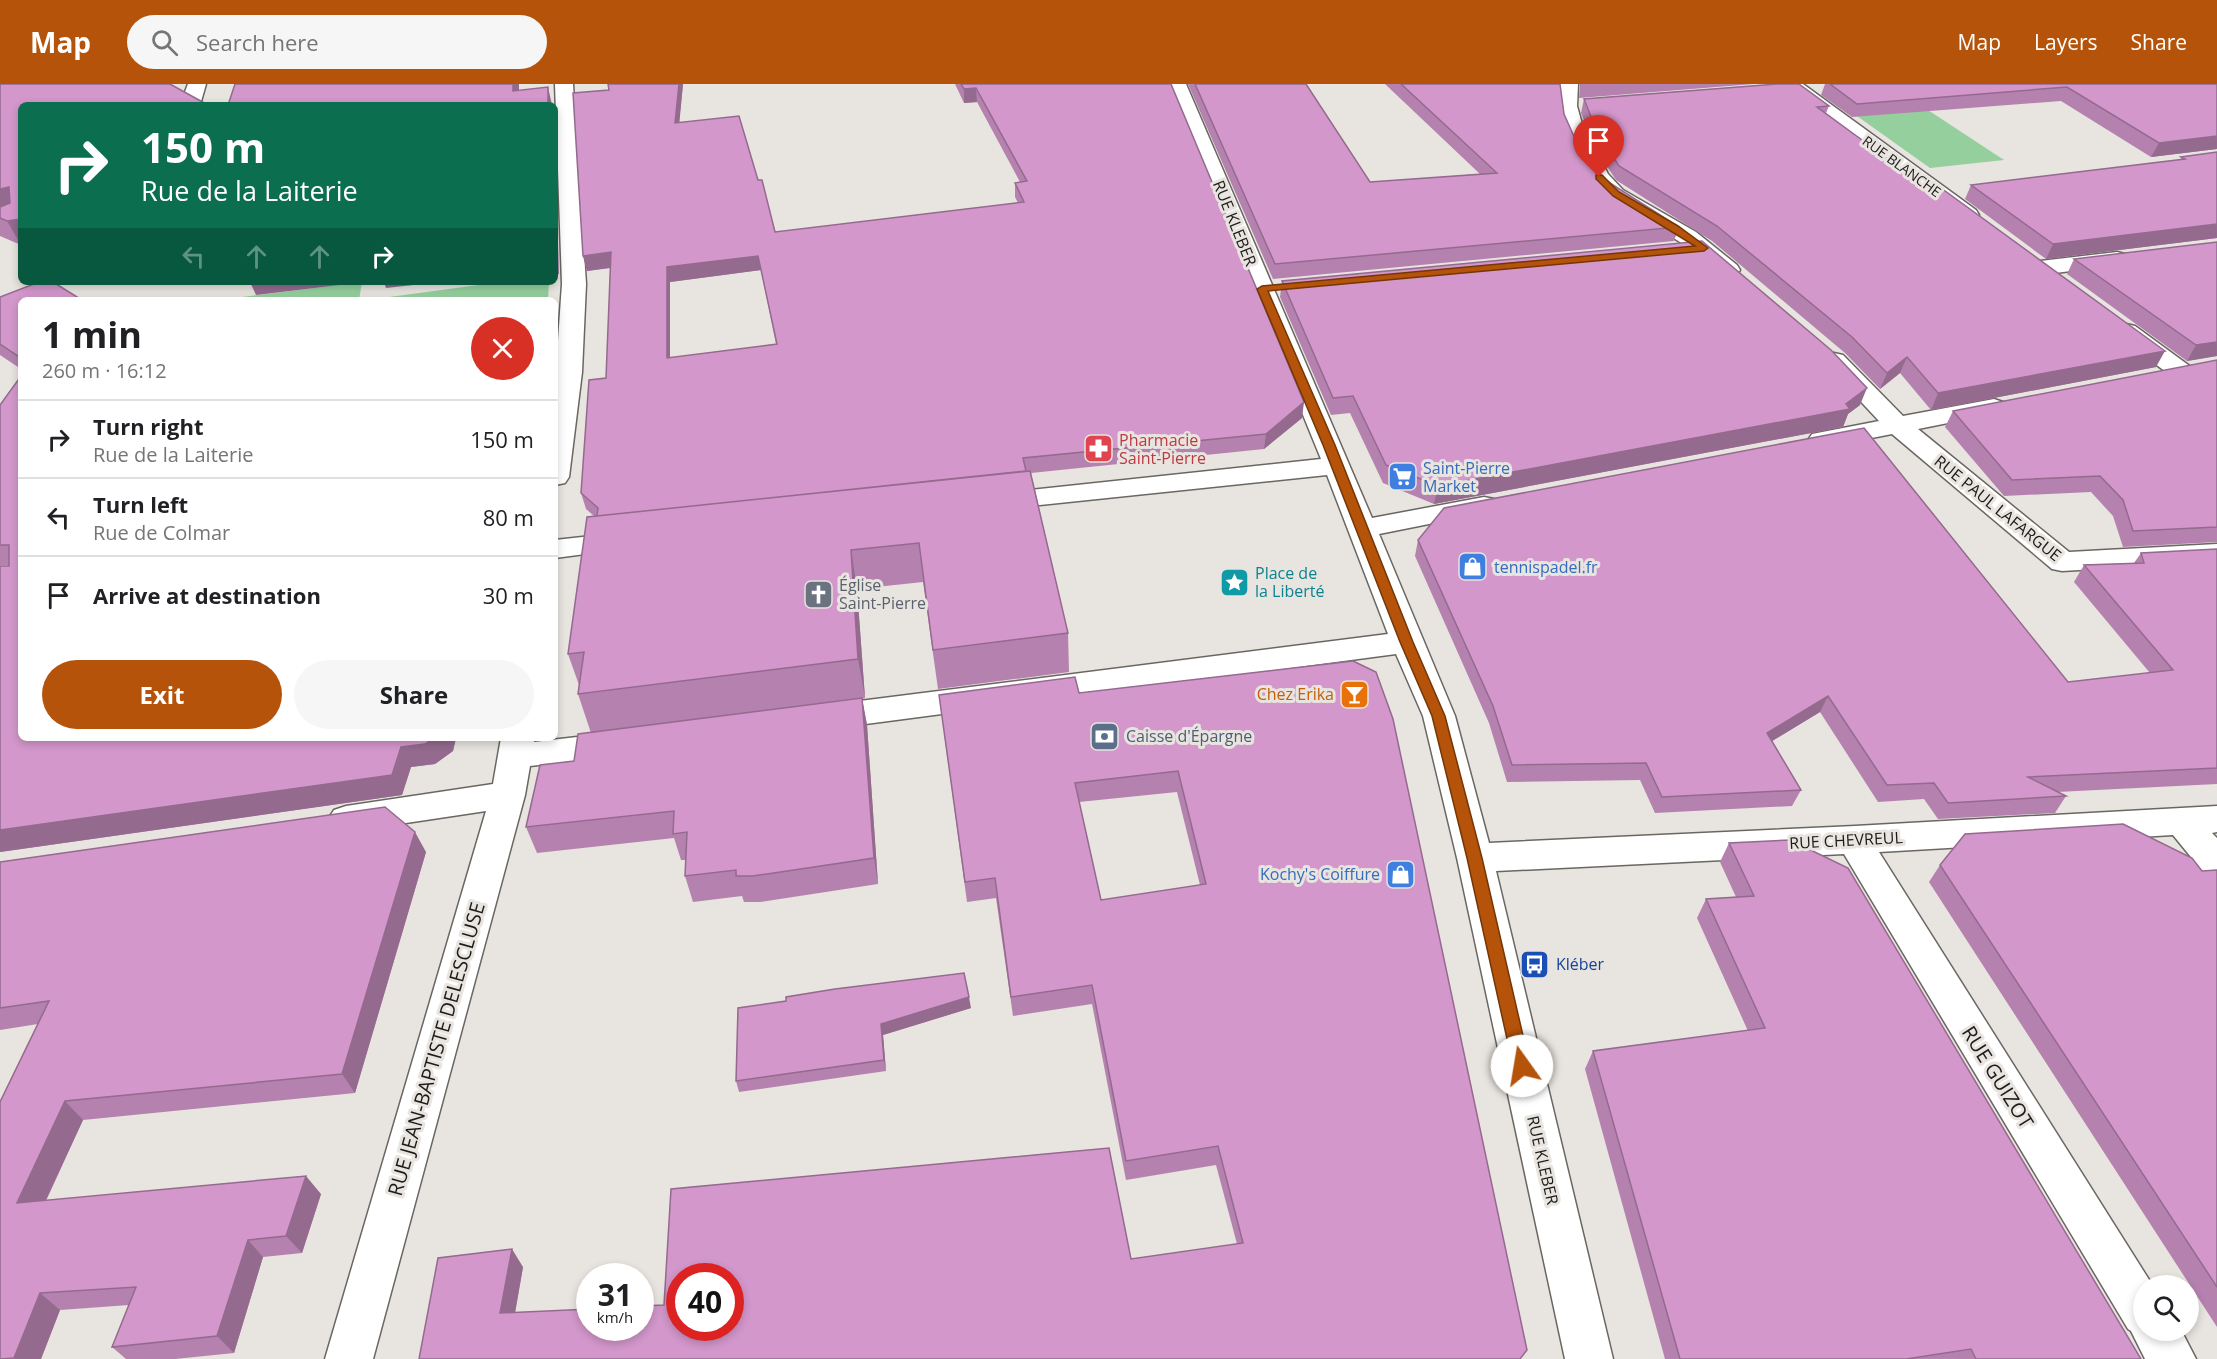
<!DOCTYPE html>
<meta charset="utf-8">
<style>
body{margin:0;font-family:"Open Sans",sans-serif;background:#f6f6f6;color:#202124;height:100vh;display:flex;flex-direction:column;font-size:22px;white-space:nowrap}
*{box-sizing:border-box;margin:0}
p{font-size:20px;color:#757577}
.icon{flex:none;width:33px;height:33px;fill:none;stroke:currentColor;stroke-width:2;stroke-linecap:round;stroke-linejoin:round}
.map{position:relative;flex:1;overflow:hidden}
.sheet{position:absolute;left:18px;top:213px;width:540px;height:444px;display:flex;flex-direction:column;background:#fff;border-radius:9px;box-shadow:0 3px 9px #0003}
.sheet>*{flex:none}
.hud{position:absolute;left:18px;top:18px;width:540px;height:183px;border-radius:9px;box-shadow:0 3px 9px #0003;background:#0b6e4f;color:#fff;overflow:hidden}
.fabs{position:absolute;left:2133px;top:1191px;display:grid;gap:12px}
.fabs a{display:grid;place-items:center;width:66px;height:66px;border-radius:50%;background:#fff;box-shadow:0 3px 9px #0003;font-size:30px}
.speed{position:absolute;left:576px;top:1179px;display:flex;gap:12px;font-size:30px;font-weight:700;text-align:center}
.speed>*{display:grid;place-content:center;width:78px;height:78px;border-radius:50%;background:#fff;box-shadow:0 3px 9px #0003;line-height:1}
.speed small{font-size:15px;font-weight:400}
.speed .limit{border:9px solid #d22;background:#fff;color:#111}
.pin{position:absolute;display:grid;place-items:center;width:51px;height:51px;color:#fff;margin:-62px -26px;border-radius:50% 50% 50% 0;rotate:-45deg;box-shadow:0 0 6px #0007}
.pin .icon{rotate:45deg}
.me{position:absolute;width:66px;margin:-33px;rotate:347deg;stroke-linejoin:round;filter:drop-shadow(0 0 4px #0008)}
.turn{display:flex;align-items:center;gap:21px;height:126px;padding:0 24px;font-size:27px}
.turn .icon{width:78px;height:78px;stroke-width:2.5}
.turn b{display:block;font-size:42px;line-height:51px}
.lanes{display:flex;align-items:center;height:57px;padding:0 24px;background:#0003;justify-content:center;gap:30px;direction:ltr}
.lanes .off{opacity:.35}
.round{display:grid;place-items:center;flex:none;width:63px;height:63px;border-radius:32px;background:#f6f6f6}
.head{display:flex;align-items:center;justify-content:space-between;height:102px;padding:0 24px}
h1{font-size:36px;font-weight:700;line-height:45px}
.cta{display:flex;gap:12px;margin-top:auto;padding:12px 24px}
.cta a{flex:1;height:69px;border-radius:36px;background:#b45309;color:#fff;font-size:24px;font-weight:700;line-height:69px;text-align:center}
.cta a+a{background:#f6f6f6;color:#202124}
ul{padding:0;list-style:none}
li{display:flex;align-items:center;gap:18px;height:78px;padding:0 24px;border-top:2px solid #e0e0e0}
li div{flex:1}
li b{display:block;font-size:22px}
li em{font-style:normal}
header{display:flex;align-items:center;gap:36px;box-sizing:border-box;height:84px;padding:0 30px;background:#b45309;color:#fff}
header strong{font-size:28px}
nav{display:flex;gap:33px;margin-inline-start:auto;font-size:21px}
.search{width:420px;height:54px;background:#f6f6f6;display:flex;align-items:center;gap:15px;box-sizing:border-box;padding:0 21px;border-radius:33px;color:#757577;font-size:22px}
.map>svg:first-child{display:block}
.green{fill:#95cf9e}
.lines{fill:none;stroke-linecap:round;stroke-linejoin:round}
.minor-casing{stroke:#6a6762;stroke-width:3}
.minor{fill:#fff;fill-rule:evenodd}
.wall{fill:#b582af;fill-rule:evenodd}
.shaded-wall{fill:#946a8e}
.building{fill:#d397cb;stroke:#946a8e;stroke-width:1.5;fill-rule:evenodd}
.route{fill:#b45309;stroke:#753606;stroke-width:1.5}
.labels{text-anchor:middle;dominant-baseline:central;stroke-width:6;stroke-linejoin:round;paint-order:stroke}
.far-street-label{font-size:14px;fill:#1d1b1a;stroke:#e8e4df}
.street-label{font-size:16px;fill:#1d1b1a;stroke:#e8e4df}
.health-label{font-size:16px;fill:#be3a42;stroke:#e8e4df;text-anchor:start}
.shop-label{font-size:16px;fill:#366cbe;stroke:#e8e4df;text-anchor:start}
.culture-label{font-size:16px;fill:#0d838f;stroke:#e8e4df;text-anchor:start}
.worship-label{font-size:16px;fill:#5b616d;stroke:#e8e4df;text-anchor:start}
.food-label{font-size:16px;fill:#c56008;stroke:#e8e4df;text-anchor:end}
.service-label{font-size:16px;fill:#4e5e75;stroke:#e8e4df;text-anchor:start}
.transit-label{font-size:16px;fill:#164399;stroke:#e8e4df;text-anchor:start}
.near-street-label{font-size:20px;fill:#1d1b1a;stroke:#e8e4df}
</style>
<header>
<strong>Map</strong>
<div class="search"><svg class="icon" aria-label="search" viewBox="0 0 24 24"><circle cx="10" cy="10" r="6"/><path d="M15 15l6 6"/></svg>Search here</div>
<nav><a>Map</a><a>Layers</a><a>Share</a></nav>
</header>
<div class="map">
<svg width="2217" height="1275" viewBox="0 0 2217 1275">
<rect width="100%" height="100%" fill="#e8e4df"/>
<!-- green -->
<path class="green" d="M1902,9L2004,76L1930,84L1833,15Z
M362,198L359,216H218Z
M501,198H549L548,216H367Z"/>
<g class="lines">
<defs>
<path id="minor" d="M188,0H206L200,21H180Z
M555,0H573L586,200L582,288L569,393L565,399L555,401V298L562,200Z
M1168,0H1186L1372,434L1484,413L1494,415L1498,421L1494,427L1379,450L1455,632L1489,759L1855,742L2217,722V748L2212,749L2217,754V793L2204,789L2173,751L1879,768L2153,1202H2144V1246H2181L2196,1275H2145L2131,1247L2128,1245L1844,770L1496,787L1613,1275H1565L1457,774L1423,632L1396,570L820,646L808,642L804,634L808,626L820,622L1388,550L1327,391L992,426L982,424L978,418L982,412L992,410L1321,375Z
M1560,0H1578L1577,22L1582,40L1608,90L1623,106L1696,148L1737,181L1740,186L1737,191L1729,193L1721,191L1680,158L1609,114L1592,97L1562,40L1557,22Z
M1789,0H1803L1976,126L1979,131L1976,136L1968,137L1960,136L1789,8L1787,4Z
M2117,168L2125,170L2128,175L2125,180L2040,191L2032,189L2029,184L2032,179L2040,177Z
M2126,240L2135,242L2191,283L2195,288L2191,293L2182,296L2173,293L2117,252L2114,247L2117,242Z
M1834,269L1843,271L1903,332L1994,315L2003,318L2007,323L2003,328L1918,345L2069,468L2217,460V478L2062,487L2052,485L1892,350L1821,364L1812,362L1808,356L1812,350L1879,337L1822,276L1825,271Z
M628,448L638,451L642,457L638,463L555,474V456Z
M620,648L632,651L637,660L632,669L620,672L530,682L525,711L373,1275H325L486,727L346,748L334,744L328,735L334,726L346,722L493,700L501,654H535L534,658Z"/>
</defs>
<!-- minor casing -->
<use href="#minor" class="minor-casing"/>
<!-- minor -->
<use href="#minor" class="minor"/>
</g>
<!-- wall -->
<path class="wall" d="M0,0L21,161L0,152Z
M608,0H683L679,38L758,96L775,148L1018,119L1015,113V99L1020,98L977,18L964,19L955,0H1171L1302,334L1264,365L1031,389L1068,549L1069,588L938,605L923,498L857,505L865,614L862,615L867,641L878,800L760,818H744L742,812L693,818L685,792L686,776H681L674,754L537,769L526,743L574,677L591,649L578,610L579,601L568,570L594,432L586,425L581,409L606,294L611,184L587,187L583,172L609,6ZM761,186L776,260L670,274V198Z
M1188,0H1306L1370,98L1480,90L1385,0H1560L1564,30L1576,57L1593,82L1602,94L1679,143L1674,157L1273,195Z
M1580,0H1754L1579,14Z
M1825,0H2217V65L2151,73L2061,17L1852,33L1821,11Z
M1584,15L1829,22L1826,29L2156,283L1931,326L1900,289L1880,305L1845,269L1712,157L1616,96L1595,64L1581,29Z
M2217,68V154L2046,175L1965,115L1971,101L2180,76L2181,73Z
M2074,175L2217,272L2187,277L2067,190Z
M1282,197L1860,321L1848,330L1843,343L1434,420L1383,399L1350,329L1331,331L1280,213Z
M0,213L21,216V285L0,271Z
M2217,276V458L2123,463L2113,432L2091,408L2004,412L1945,343L1953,327Z
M21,292V654H456L453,667L435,680L411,683L402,711L0,768V482H9V481H0V321Z
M1418,456L2068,598L2150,589L2074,498L2084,481L2134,479L2141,469L2217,465V700L2057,708L2066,712L2055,729L1938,735L1924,715L1878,718L1820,628L1772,657L1801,706L1792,722L1655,729L1640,696L1507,698L1489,639L1415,472Z
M1353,577L1527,1266L419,1275L523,1183L515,1229L664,1221L1131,1175L1237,1160L1216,1081L1126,1096L1092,920L1013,932L996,814L967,818L939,611L1079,609ZM1177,708L1200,801L1101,816L1079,718Z
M1729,759L2141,1275H1665L1585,985L1593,967L1748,947L1697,834L1706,815L1736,813L1720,778Z
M426,768L355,1009L83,1036L46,1117L321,1110L302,1169L263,1173L234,1269L175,1275H126L112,1263L129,1221L60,1226L41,1275H0L38,940L0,946V778Z
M1940,781L2202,787L2217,786V1243L1929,798Z
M738,924H971L883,951L886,987L739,1008L736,997Z"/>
<!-- shaded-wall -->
<path class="shaded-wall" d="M513,0H519V21L513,7Z
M679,0H683L678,53L675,39Z
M548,3L552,21H548Z
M976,4L977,18L964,19V5Z
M2217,52V65L2151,73L2159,59Z
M555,64L559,190L555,191Z
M9,103L21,124L0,133V105Z
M21,135V161L7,137Z
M2217,140V154L2046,175L2053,160Z
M611,168L615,183L587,187L583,172Z
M758,172L761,186L670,198V290L667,274V183Z
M250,198H365L256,211Z
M384,198H441L386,204Z
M480,198H501L481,201Z
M2217,258V272L2187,277L2196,261Z
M2165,267L2156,283L1931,326L1938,309Z
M1907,273L1900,289L1880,305L1887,289Z
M1867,304L1860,321L1848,330L1843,343L1434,420L1438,402L1846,320Z
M1304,318L1302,334L1264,365L1266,350Z
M851,466L857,505L865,614L858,575Z
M1828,612L1820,628L1759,665L1767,649Z
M862,614L867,641L878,800L874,774Z
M434,654H456L453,667L435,680L411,683L402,711L0,768V746L401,663Z
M415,748L426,768L355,1009L342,990Z
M969,913L971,924L883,951L886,987L884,976L881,940Z
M65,1017L83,1036L36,1137L17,1119Z
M306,1092L321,1110L302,1169L286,1152Z
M248,1156L263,1173L234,1269L217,1252Z
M512,1165L523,1183L512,1246L500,1229Z
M40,1209L60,1226L41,1275H15L14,1274Z"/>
<!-- building -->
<path class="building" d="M0,0H170L208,21H21V135L7,137L0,134V123L10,119L9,103L0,105Z
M235,0H513V7L548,3V21H228Z
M608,0H679L675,39L739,32L758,96H762L775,148L1024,118L1015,99L1027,97L976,4L964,5L961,0H1171L1304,318L1266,350L1023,374L1026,387L597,432L598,424L581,409L589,296L606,294L611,168L583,172L573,9L609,6ZM758,172L777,260L667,274V183Z
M1195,0H1306L1370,98L1497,89L1401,0H1560L1564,30L1576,57L1593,82L1602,94L1679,143L1275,180Z
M1777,0H1799L1829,22L1817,23L1929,105L1941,104L2165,267L1938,309L1907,273L1887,289L1852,253L1717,142L1619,82L1598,50L1584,15Z
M1830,0H2217V52L2159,59L2067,3L1857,20Z
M2217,68V140L2053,160L1971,101L2185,75L2181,73Z
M1702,157L1831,266L1867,304L1846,320L1850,325L1438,402L1386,381L1353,312L1333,314L1282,197Z
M2217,158V258L2196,261L2074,175Z
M39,198H53L82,216H21V274L0,260V213Z
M2217,276V443L2133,447L2123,416L2100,392L2012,396L1953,327Z
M21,292V654H434L425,660L401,663L392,691L0,746V482H9V461H0V321Z
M1864,344L2068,598L2173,586L2084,481L2144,479L2141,469L2217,465V684L2028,693L2066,712L1948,719L1934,699L1887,701L1828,612L1767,649L1801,706L1662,713L1646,679L1512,681L1493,622L1418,456L1444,424Z
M1030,387L1068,549L933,566L919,459L851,466L858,575L578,610L584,568L568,570L587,433Z
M1353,577L1376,588L1393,635L1527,1266L1520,1275H419L438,1174L512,1165L500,1229L590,1225V1244H640V1222L664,1221L671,1105L1109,1064L1131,1175L1243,1159L1218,1062L1126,1077L1092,901L1011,913L995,794L965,798L939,611L1075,593L1079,609ZM1178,687L1206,800L1101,816L1075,699ZM680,1192H730V1244H680Z
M862,614L874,774L753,792H736V786L685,792L687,748L673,750L674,727L526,743L540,681L574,677L578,650Z
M385,723L415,748L342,990L65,1017L17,1119L306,1092L286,1152L248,1156L217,1252L112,1263L136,1203L40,1209L14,1274L0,1275V1018L49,917L0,924V778Z
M2123,740L2192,774L2202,787L2217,786V1203L1940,781L1965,750Z
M1790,756L1848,784L2141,1275H1976L1971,1265L1906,1275H1680L1593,967L1765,944L1706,815L1754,812L1729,759Z
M964,889L969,913L881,940L884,976L736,997L738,924L786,917V913L835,905Z"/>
<!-- route -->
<path class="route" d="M1596,91H1602L1619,108L1678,142L1708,164L1704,167L1268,207L1335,361L1413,558L1445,632L1482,774L1530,982L1528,987L1522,989L1516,987L1513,982L1467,774L1432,632L1400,558L1323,361L1257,205L1262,202L1695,162L1613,112L1596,95Z"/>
<!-- icons -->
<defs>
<symbol id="pharmacy-square" viewBox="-11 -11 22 22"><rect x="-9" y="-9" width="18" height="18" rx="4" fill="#e0444e" stroke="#e8e4df"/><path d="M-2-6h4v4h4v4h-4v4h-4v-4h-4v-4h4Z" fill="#fff"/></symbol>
<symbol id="supermarket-square" viewBox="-11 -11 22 22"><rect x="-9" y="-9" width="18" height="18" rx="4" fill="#3f7fe0" stroke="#e8e4df"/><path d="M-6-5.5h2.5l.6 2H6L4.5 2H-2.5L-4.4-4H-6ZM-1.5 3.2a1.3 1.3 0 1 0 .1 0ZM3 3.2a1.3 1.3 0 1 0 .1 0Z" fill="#fff"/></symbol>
<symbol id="shop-square" viewBox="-11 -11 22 22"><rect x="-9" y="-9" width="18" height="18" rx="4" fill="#3f7fe0" stroke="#e8e4df"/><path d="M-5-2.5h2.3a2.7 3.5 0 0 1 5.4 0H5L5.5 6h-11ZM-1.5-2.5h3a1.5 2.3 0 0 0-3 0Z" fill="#fff"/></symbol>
<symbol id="sight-square" viewBox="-11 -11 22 22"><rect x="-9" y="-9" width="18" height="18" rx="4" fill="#0f9aa8" stroke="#e8e4df"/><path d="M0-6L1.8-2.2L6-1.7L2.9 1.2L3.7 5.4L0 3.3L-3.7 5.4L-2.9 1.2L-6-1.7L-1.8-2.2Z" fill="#fff"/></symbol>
<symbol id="church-square" viewBox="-11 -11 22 22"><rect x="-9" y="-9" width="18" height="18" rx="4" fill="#6b7280" stroke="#e8e4df"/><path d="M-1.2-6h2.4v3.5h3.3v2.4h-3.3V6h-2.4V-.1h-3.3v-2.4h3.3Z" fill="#fff"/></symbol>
<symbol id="bar-square" viewBox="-11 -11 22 22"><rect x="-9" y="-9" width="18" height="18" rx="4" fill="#e8710a" stroke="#e8e4df"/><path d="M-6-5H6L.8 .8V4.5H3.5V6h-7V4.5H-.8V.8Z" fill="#fff"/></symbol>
<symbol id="bank-square" viewBox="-11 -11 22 22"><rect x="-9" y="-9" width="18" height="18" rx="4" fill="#5c6f8a" stroke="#e8e4df"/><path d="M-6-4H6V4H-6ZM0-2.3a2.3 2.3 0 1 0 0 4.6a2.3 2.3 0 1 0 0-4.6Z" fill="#fff"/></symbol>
<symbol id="bus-square" viewBox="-11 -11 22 22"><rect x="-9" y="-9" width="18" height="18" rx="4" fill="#1a4fb4" stroke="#e8e4df"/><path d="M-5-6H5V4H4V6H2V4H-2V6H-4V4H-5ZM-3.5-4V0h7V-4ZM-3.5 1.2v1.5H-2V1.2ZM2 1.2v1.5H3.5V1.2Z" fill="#fff"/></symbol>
</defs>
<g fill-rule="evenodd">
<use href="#pharmacy-square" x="1082" y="348" width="33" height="33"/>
<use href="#supermarket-square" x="1386" y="376" width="33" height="33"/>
<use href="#shop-square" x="1456" y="466" width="33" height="33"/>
<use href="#sight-square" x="1218" y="482" width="33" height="33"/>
<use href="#church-square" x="802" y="494" width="33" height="33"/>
<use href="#bar-square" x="1338" y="594" width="33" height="33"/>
<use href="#bank-square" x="1088" y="636" width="33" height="33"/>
<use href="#shop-square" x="1384" y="774" width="33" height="33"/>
<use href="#bus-square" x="1518" y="864" width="33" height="33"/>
</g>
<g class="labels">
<!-- far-street labels -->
<g class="far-street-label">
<text transform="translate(1902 82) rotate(36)">RUE BLANCHE</text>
</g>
<!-- street labels -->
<g class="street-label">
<text transform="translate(1235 139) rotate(68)">RUE KLEBER</text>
<text transform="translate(1998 424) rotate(39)">RUE PAUL LAFARGUE</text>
<text transform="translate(1846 756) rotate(-3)">RUE CHEVREUL</text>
<text transform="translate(1543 1076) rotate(77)">RUE KLEBER</text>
</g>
<!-- health labels -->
<g class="health-label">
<text x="1119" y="356">Pharmacie<tspan x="1119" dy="18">Saint-Pierre</tspan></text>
</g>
<!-- shop labels -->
<g class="shop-label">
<text x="1423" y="384">Saint-Pierre<tspan x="1423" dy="18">Market</tspan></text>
<text x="1494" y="483">tennispadel.fr</text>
<text x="1380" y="790" text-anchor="end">Kochy's Coiffure</text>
</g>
<!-- culture labels -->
<g class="culture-label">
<text x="1255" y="489">Place de<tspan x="1255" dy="18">la Liberté</tspan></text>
</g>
<!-- worship labels -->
<g class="worship-label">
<text x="839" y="501">Église<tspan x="839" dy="18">Saint-Pierre</tspan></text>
</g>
<!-- food labels -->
<g class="food-label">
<text x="1334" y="610">Chez Erika</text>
</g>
<!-- service labels -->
<g class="service-label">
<text x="1126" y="652">Caisse d'Épargne</text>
</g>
<!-- transit labels -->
<g class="transit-label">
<text x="1556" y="880">Kléber</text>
</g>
<!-- near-street labels -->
<g class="near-street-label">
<text transform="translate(436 965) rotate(-74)">RUE JEAN-BAPTISTE DELESCLUSE</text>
<text transform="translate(1998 993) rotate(58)">RUE GUIZOT</text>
</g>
</g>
</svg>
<div class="fabs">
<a><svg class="icon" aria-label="search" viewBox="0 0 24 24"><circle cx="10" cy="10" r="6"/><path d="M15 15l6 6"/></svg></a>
</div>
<div class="speed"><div>31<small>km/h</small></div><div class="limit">40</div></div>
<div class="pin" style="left:1599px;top:93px;background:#d93025"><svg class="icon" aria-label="arrive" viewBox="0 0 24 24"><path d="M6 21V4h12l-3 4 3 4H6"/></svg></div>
<svg class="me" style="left:1522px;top:982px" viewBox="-20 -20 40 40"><circle r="19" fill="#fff"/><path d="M0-13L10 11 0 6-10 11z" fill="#b45309"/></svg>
<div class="hud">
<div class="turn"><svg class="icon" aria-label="right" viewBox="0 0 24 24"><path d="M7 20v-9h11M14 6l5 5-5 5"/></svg><div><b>150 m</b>Rue de la Laiterie</div></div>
<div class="lanes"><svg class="icon off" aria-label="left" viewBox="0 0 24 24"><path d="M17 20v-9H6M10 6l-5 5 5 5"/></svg><svg class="icon off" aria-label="ahead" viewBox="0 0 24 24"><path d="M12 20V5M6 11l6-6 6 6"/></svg><svg class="icon off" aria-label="ahead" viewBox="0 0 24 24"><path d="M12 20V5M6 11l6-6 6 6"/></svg><svg class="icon" aria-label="right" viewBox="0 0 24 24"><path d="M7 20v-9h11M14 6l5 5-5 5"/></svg></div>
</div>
<section class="sheet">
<div class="head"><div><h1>1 min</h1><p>260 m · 16:12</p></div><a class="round" style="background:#d93025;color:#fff"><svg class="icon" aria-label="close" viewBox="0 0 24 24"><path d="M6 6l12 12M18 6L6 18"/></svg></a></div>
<ul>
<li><svg class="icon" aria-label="right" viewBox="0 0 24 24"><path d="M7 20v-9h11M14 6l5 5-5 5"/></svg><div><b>Turn right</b><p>Rue de la Laiterie</p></div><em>150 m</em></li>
<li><svg class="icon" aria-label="left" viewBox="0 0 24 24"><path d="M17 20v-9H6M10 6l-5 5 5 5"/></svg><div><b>Turn left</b><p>Rue de Colmar</p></div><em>80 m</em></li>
<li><svg class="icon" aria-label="arrive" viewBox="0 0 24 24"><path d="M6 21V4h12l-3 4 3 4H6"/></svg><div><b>Arrive at destination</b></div><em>30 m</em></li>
</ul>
<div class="cta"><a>Exit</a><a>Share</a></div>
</section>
</div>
